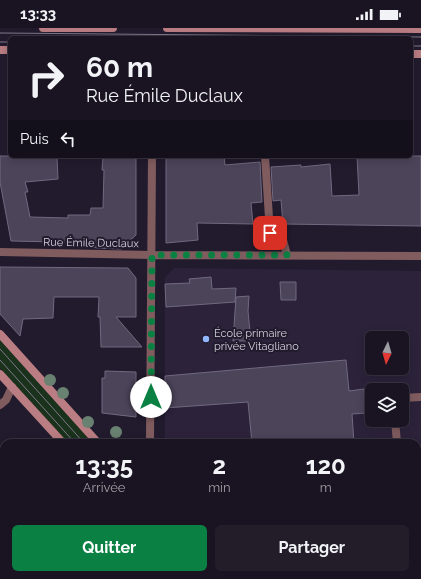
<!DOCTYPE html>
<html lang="fr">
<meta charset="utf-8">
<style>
body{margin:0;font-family:Raleway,sans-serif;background:#231d2a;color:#f1f3f6;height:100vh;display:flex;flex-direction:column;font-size:15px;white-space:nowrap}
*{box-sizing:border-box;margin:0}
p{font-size:13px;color:#9f9ea5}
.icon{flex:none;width:22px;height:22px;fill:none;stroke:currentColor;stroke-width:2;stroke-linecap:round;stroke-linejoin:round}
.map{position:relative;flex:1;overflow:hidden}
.sheet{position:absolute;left:0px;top:411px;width:421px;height:140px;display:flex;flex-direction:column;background:#1a1422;border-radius:12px 12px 0 0;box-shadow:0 2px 10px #0003,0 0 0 1px #383340}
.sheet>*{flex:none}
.guide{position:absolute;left:8px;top:8px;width:405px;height:122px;border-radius:6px;box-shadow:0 2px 10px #0003,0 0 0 1px #383340;background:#1a1422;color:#f1f3f6;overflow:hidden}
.needle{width:26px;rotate:185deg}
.controls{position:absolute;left:365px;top:303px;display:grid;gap:8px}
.controls a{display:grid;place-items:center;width:44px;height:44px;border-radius:6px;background:#1a1422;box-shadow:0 2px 10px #0003,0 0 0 1px #383340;font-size:20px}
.pin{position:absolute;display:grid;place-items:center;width:34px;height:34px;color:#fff;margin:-17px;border-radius:8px;box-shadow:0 2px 6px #0006}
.me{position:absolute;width:44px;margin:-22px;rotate:0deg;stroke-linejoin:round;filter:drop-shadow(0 0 3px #0008)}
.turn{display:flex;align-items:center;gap:14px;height:84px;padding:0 12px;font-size:18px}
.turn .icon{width:52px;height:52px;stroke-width:2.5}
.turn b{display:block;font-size:28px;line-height:34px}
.then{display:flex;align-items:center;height:38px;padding:0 12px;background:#0003;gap:8px;font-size:15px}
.eta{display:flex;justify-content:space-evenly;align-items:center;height:68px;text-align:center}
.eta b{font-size:24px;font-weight:700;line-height:28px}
.cta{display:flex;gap:8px;margin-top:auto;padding:8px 12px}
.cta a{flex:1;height:46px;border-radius:6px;background:#0b8043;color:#fff;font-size:16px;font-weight:700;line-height:46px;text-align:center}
.cta a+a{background:#231d2a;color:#f1f3f6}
.status{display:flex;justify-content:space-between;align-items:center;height:28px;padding:0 20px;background:#1a1422;direction:ltr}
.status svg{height:11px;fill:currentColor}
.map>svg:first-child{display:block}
.built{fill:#2c233b;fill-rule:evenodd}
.green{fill:#1a321c}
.building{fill:#4c4459;stroke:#716980}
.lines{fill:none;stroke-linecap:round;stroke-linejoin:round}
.lane{stroke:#815c5f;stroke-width:8}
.street{stroke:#815c5f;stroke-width:8}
.secondary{stroke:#ba7d82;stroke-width:8}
.tram{stroke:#807a8a;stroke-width:1}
.tree{fill:#698170}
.route{stroke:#0b8043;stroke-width:7;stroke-dasharray:0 12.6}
.poi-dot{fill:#93b7fd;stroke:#221b2e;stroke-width:1.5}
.labels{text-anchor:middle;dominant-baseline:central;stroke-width:4;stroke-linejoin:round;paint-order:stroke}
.street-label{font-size:11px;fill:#d4d0dd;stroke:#221b2e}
.poi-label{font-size:11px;fill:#d4d0dd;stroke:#221b2e;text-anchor:start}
</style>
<div class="status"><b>13:33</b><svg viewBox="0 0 49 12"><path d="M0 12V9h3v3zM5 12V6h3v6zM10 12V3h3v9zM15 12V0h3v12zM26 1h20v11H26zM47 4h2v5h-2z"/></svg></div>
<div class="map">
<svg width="421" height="551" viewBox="0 0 421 551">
<rect width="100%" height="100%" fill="#221b2e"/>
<!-- built -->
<path class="built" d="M174,240L421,243V551H240L236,547H417V415H165V249ZM372,310H402V340H372ZM372,362H402V392H372Z"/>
<!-- green -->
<path class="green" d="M0,312L93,415H68L0,340Z"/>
<!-- building -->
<path class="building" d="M0,128H57L58,151L25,154L28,164H25L30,189L68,190V187H90L91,180H103L104,142H102L103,128H136V207L121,221L98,220L56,214L11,213L0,154Z
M166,128H224L225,137L260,134L262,174L251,175L253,196L197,195L198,212L166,215Z
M357,128H421V198L283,196L281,172L273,173L271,139L301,137V139L330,136L332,168L359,167Z
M0,239L128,240L136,250V289H116L142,319H101L100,289H98L99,269H54L53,290L23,291L20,308L0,286Z
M211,249L212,261L236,260L235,274L166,279L165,256L190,255L189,251Z
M280,254H296V272H281Z
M249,268L248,283L250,304L249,313H233L236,269Z
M346,332L349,363L364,361L366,385L352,386L354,415H252L248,374L165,380V348Z
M105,343L136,344V389L102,385V350H105Z"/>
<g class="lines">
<!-- lane -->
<path class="lane" d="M402,370L421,369
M395,392L397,415
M407,547V551"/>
<!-- street -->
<path class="street" d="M265,128L270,205L283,212L287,227
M0,224L152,227L421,228
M0,377L6,372L12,359
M150,415L152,128
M0,538L4,539
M72,547L104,551
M151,551V547"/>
<!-- secondary -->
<path class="secondary" d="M43,0H113
M167,0L421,1
M0,22H10
M411,26H421
M0,306L98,415
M0,346L63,415
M174,547L177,551
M220,547L224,551"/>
<!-- tram -->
<path class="tram" d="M0,5L421,9
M0,14H10
M411,18H421
M0,321L84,415
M0,332L75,415
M193,547L196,551
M202,547L206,551"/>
</g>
<!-- trees -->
<g class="tree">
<circle cx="50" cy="352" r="6"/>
<circle cx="63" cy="365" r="6"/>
<circle cx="88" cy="394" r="6"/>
<circle cx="116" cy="404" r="6"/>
</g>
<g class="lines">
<!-- route -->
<path class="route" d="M151,369L152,227H287L282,212L270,205"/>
</g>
<!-- markers -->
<circle class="poi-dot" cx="206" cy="311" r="4"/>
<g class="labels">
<!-- street labels -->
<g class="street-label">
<text transform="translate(91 215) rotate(1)">Rue Émile Duclaux</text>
</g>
<!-- poi labels -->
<g class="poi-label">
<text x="214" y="305">École primaire<tspan x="214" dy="13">privée Vitagliano</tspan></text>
</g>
</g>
</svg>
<div class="controls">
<a><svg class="needle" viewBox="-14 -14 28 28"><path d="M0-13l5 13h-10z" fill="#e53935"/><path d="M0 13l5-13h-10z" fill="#9f9ea5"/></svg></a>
<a><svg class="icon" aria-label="layers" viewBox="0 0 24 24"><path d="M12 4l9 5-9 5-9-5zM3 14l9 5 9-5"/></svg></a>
</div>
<div class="pin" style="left:270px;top:205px;background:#d93025"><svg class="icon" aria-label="arrive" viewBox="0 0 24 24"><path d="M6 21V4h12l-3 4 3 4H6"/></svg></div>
<svg class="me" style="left:151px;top:369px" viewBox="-20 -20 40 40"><circle r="19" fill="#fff"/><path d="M0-13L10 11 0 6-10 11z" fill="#0b8043"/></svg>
<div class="guide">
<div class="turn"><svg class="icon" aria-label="right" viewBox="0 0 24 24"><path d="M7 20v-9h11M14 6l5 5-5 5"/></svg><div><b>60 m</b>Rue Émile Duclaux</div></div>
<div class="then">Puis<svg class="icon" aria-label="left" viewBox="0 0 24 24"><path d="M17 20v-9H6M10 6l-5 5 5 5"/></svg></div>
</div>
<section class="sheet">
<div class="eta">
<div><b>13:35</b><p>Arrivée</p></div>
<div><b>2</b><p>min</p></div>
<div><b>120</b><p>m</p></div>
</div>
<div class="cta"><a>Quitter</a><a>Partager</a></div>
</section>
</div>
